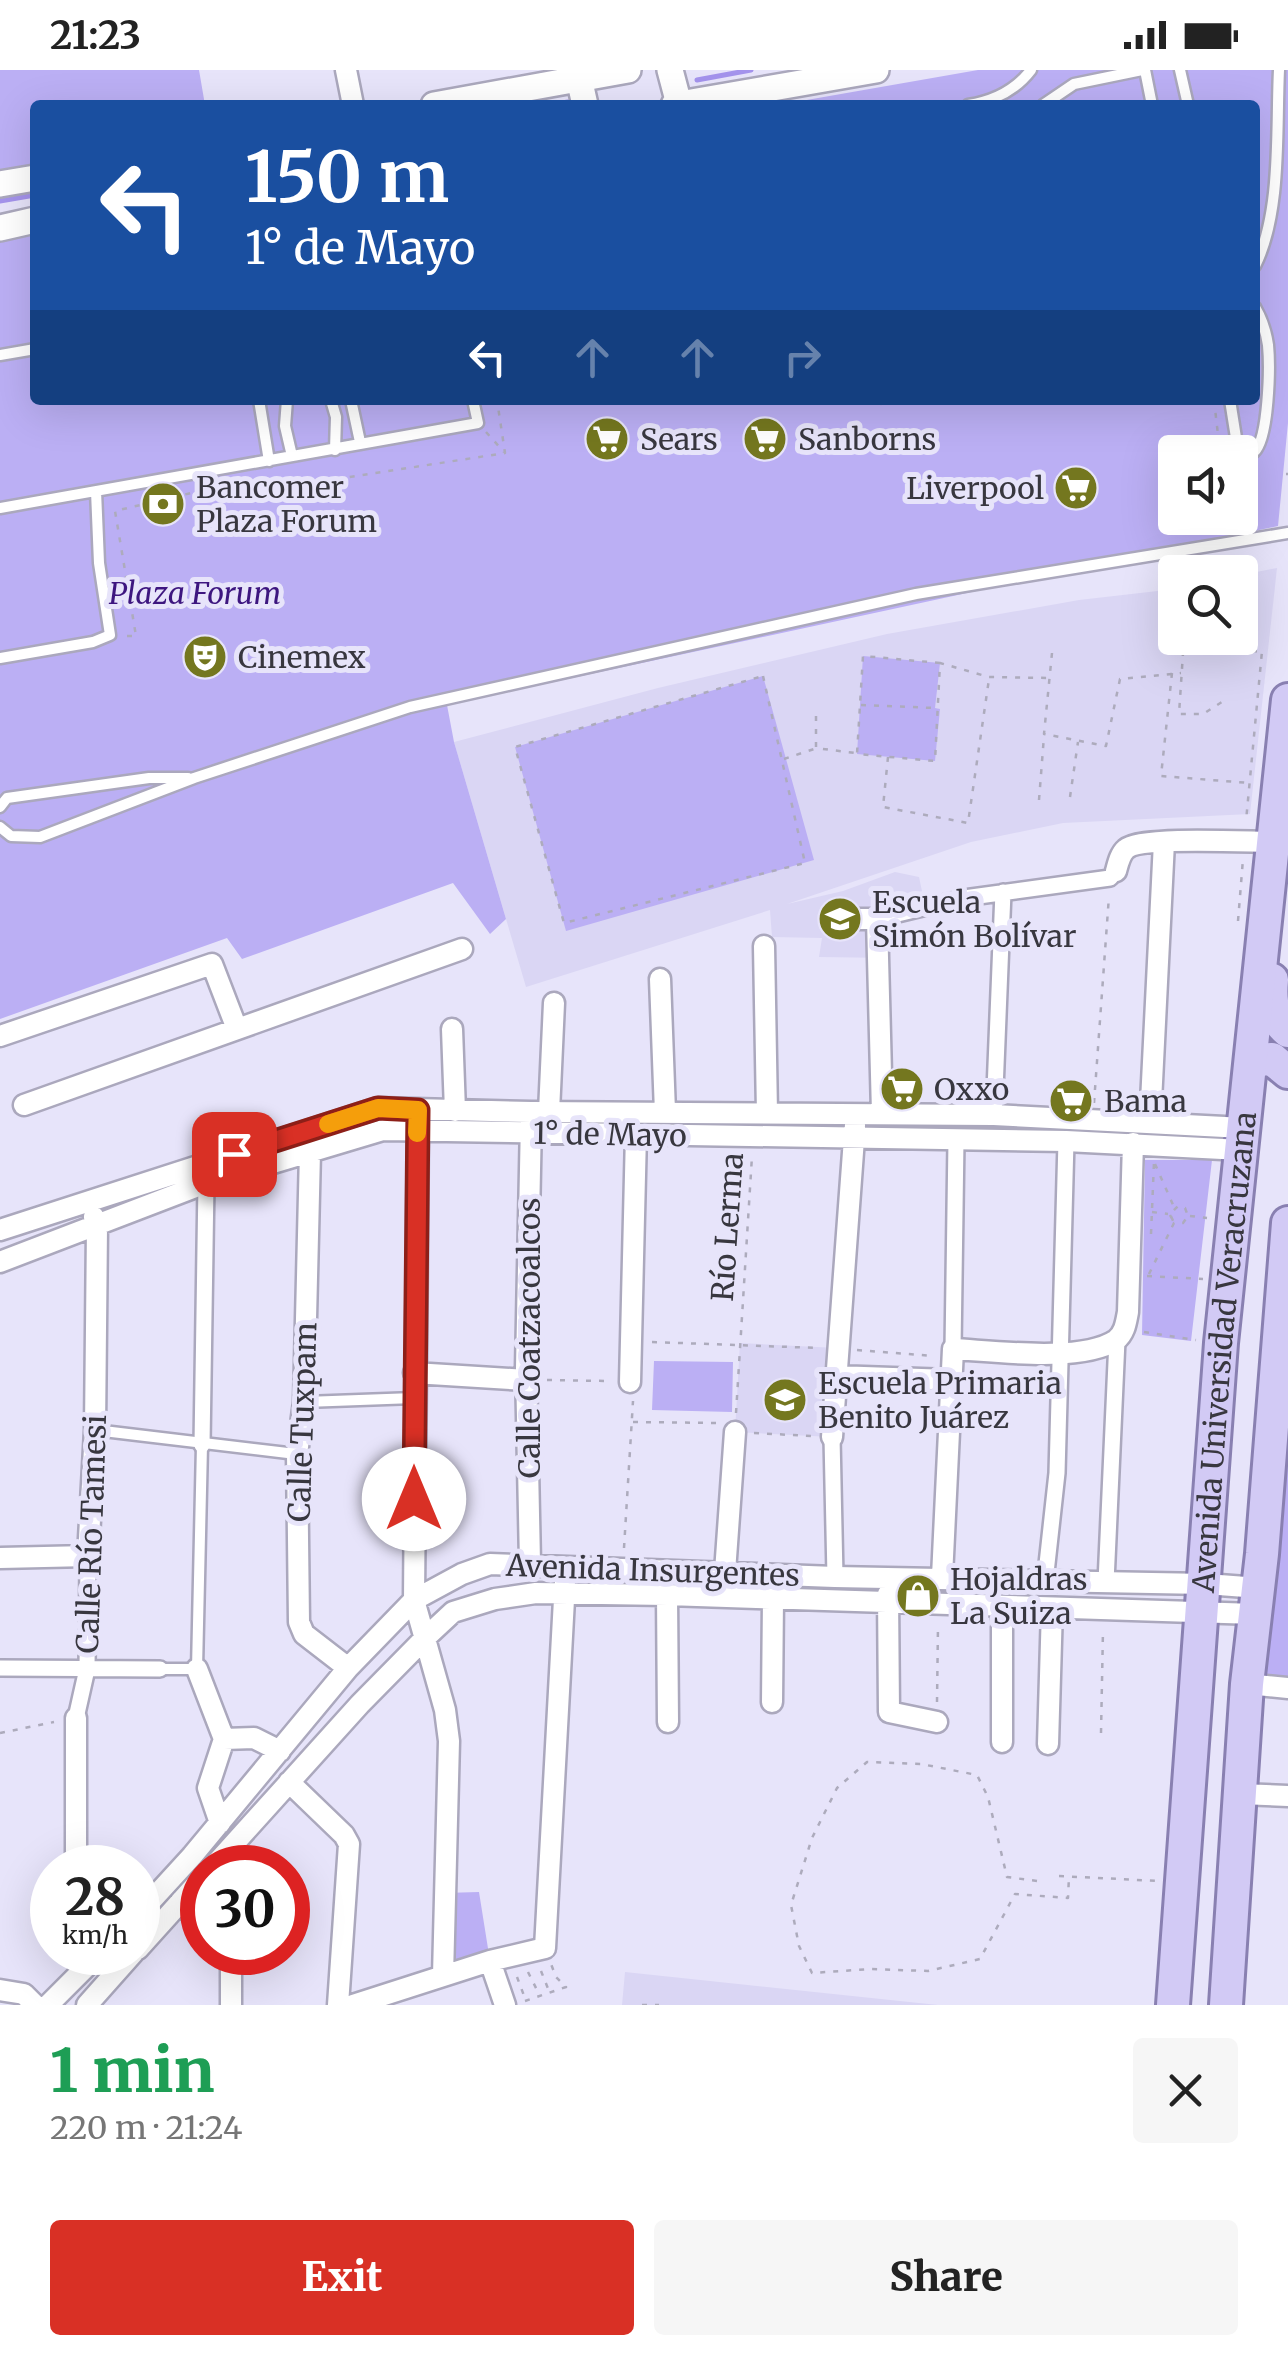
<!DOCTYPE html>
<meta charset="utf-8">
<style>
body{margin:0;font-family:Merriweather,serif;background:#f6f6f6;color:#222;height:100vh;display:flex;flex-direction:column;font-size:38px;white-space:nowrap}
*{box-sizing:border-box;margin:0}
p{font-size:32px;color:#767676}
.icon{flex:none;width:55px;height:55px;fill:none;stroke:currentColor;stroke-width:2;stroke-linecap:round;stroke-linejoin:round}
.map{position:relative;height:1935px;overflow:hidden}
.side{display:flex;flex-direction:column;background:#fff;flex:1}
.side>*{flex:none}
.banner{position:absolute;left:30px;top:30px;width:1230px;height:305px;border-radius:10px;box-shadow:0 10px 40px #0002;background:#1a4fa0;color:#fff;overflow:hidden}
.fabs{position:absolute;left:1158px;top:365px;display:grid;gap:20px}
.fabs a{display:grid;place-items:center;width:100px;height:100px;border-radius:10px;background:#fff;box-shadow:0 10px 40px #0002;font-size:50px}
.speed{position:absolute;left:30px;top:1775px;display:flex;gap:20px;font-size:50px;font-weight:700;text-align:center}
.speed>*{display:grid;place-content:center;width:130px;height:130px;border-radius:50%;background:#fff;box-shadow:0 10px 40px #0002;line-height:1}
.speed small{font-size:25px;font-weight:400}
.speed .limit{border:15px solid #d22;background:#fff;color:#111}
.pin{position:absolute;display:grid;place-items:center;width:85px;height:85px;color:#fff;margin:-42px;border-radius:20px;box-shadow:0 5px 15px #0006}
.me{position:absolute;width:110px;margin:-55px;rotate:0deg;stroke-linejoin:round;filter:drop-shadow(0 0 8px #0008)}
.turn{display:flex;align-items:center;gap:35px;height:210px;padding:0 50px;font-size:45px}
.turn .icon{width:130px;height:130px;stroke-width:2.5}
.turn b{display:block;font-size:70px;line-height:85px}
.lanes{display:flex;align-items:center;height:95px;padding:0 50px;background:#0003;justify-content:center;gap:50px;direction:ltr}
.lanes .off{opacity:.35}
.round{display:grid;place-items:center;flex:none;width:105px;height:105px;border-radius:10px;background:#f6f6f6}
.summary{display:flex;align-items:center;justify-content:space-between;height:170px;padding:0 50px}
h1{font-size:60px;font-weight:800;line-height:75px;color:#1e9e55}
.cta{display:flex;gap:20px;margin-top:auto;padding:20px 50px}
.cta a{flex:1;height:115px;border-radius:10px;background:#d93025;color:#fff;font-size:40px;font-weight:800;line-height:115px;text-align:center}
.cta a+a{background:#f6f6f6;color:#222}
.status{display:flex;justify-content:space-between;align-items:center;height:70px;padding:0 50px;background:#fff;direction:ltr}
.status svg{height:28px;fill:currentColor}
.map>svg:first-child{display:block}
.built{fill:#dad6f4}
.green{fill:#bbaff4;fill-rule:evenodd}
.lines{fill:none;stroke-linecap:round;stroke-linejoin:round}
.stream{stroke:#a493ec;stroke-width:5}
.service-casing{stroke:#aba8bd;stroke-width:15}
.pedestrian-casing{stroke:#aba8bd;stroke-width:20}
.minor-casing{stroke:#aba8bd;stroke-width:25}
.tertiary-casing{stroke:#aba8bd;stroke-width:30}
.primary-casing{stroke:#8980b1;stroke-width:38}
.path{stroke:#adabbc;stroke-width:2.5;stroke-dasharray:5 8;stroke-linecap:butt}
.service{stroke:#fff;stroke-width:10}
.pedestrian{stroke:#fff;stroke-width:15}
.minor{stroke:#fff;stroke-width:20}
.tertiary{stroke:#fff;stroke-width:25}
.primary{stroke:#d2caf5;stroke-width:32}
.route-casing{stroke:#8d1f18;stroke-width:25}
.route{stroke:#d93025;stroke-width:18}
.slow{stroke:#f59e0b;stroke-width:18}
.labels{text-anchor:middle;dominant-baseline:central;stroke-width:10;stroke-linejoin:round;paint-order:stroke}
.poi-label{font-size:30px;fill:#38373f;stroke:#e7e4fa;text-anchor:start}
.park-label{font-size:30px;font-style:italic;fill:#3d167f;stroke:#e7e4fa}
.street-label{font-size:30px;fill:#38373f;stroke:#e7e4fa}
</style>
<div class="status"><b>21:23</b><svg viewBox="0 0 49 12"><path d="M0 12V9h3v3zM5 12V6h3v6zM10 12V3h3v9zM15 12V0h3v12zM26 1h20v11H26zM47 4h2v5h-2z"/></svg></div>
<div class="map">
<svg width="1288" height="1935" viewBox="0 0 1288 1935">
<rect width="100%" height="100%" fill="#e7e4fa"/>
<!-- built -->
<path class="built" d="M1277,498L1250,744L1063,753L971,772L787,834L843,821L895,802L919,807L927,845L892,853L890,888L819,887L822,868L772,867L770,840L526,917L454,672L658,618L887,564L1079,530L1175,519V568H1240V505Z
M740,1273L837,1278L832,1367L735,1362Z
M625,1902L938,1935H622Z"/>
<!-- green -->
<path class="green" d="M0,0H199L205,35H35V108L0,114Z
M978,0H1288V353L1278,456L447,635L454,672L506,849L490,864L453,813L242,889L227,868L0,949V171L35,165V330H1255V35H778ZM1175,382H1240V448H1175Z
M863,586L940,593L935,638L940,639L935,691L857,684Z
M763,606L814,790L566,861L515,677Z
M1145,1090H1212L1191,1271L1142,1265Z
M654,1291L733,1292L732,1342L652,1340Z
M1288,1317V1608L1266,1606L1263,1560Z
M479,1822L490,1891L443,1906L444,1823Z"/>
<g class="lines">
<!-- stream -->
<path class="stream" d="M697,10L751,0
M550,35L568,32
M0,131L35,125"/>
<defs>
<path id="service" d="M1145,0L1152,35
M1180,0L1188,35
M968,35C994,31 1015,21 1031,0
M1043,35L1074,14L1142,0
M1255,196C1282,142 1276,59 1279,0
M0,285L35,279
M259,330L269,391
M287,330L285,356L292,386
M331,330L336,347L335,380
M351,330L360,372
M1230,330L1237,374L1247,383L1254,382C1269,369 1270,296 1268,275C1266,261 1262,249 1255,237
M0,438L478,353L473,330
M0,588L93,572L110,565L99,493L96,421
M0,737L7,728L149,708H188
M0,757L11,766L40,767L194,708L410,637L916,524L1288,463
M305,1332L414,1328
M95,1360L296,1384
M160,1599H197L202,1375"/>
<path id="pedestrian" d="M877,849L964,828L1110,808L1116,801
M994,1045L1003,822
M953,1279L956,1070
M832,1367L835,1507
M202,1375L206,1113
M1045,1512L1057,1403L1066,1071
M1106,1512L1117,1270
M0,1598L160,1599
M76,1648L87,1599L88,1486"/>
<path id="minor" d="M346,0L353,35
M1116,801C1118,794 1120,784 1126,779C1140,766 1248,772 1272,772
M834,849H877L882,1043
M764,876L767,1043
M660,909L665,1042
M452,959L455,1041
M0,966L212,894L237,959
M24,1035L462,879
M549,1042L554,933
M418,1052L414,1530L445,1640L449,1671L443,1906
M1150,1052L1164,772
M310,1082L304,1332L297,1384L299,1552L304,1564L348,1598
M0,1160L378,1038L531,1042L994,1045L1244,1058
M0,1192L206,1113L383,1060L1066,1071L1242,1080
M414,1303L526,1310
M835,1306L950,1310
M630,1312L636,1064
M832,1367L855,1055
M0,1488L88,1486L95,1360L97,1156L94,1147
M530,1493L526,1298L531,1050
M725,1502L735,1362
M942,1507L953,1279C993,1281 1082,1293 1116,1270C1125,1263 1126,1252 1128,1242L1133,1073
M888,1524L889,1642L937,1652
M667,1525L668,1652
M197,1599L224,1669L208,1718L220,1753
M1247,1614L1288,1618
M772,1632L773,1529
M76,1648V1798
M224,1669L254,1668L280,1681
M1002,1672V1537
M1048,1674L1052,1538
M289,1712L344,1765L349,1774L338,1935
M1240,1724L1288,1726
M212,1798L360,1634L424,1569L453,1542L495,1529L536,1523L667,1525L1255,1544
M181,1831L202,1858
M138,1845L192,1786L348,1598L414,1530L462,1504L490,1494L835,1507L1206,1514L1259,1518
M138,1879L202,1808
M223,1882L231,1893V1935
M490,1891L505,1935
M0,1920L24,1924L35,1935
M48,1935L101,1882
M87,1935L134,1882
M353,1935L490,1891L545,1878L565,1511"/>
<path id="tertiary" d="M670,0L679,34
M579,8L585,35
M434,35L628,0
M674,35L876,0
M0,114L35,108
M0,158L35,150"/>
<g id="primary">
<path d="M1272,910C1270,930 1272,948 1288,961"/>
<path d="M1251,995L1256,990L1272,989L1288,1002"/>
<path id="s1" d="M1173,1935L1221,1273L1288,630"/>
<path d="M1226,1935L1247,1614L1262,1484L1288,1153"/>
</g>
</defs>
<!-- service casing -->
<use href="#service" class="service-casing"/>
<!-- pedestrian casing -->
<use href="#pedestrian" class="pedestrian-casing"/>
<!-- minor casing -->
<use href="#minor" class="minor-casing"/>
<!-- tertiary casing -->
<use href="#tertiary" class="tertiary-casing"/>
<!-- primary casing -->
<use href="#primary" class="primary-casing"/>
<!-- path -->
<path class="path" d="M881,330L882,335
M1214,330L1220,382
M486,362L504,382
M1286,404H1288
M312,414L314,427
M127,566H136L115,441L229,414L247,423L505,383L497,330
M1184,568L1179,644H1203L1225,630
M1203,568L1234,582L1262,581L1246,751
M1052,583L1044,664L1106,676L1120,609L1181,603
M940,593L863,586L857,684L935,691L940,593L989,607L1050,608
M1172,603L1161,706L1249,713
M763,606L805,793L564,853L515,677Z
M861,635L935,638
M816,646V678L855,683
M888,687L883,737L968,753L989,609
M784,689L814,679
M1070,727L1078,672
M1039,730L1044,666
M1238,851L1243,789
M1094,1033L1109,826
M1155,1094L1174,1137
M1152,1142L1168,1144
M1190,1146L1207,1148
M1151,1164L1154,1092
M1149,1204L1174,1153H1183L1188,1146L1185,1138L1178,1136L1170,1144L1174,1153L1170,1145
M1147,1206L1203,1209
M1144,1262L1196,1270
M652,1272L819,1278
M857,1280L933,1286
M547,1310L609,1311
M736,1343L752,1086
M633,1352L719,1353
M754,1363L811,1366
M624,1478L633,1331
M937,1632L938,1555
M0,1663L54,1652
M1101,1663L1103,1560
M1059,1806L1159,1811
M1037,1811L1007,1807L988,1727L977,1705L921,1694L867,1692L837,1718L812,1768L791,1835L799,1876L812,1903L870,1899L928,1901L980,1889L1015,1824L1068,1828L1069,1806
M541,1901L549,1921
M528,1902L540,1926
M517,1907L526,1931
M525,1931L566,1917L556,1907L551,1894
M642,1935H659"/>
<!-- service -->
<use href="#service" class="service"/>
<!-- pedestrian -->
<use href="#pedestrian" class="pedestrian"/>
<!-- minor -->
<use href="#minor" class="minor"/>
<!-- tertiary -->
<use href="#tertiary" class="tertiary"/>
<!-- primary -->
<use href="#primary" class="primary"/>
</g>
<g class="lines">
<defs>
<path id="route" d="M234,1084L378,1038L418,1040L414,1429"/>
</defs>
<!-- route casing -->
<use href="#route" class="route-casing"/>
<!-- route -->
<use href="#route" class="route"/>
<!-- slow -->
<path class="slow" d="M328,1054L378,1038L418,1040L417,1063"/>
</g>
<!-- icons -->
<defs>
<symbol id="supermarket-disc" viewBox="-11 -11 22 22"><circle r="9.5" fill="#74771f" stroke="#e7e4fa"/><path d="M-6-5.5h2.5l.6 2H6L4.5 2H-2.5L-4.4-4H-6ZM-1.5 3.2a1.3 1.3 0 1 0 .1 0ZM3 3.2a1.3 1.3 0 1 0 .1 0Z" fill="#fff"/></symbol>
<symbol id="bank-disc" viewBox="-11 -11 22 22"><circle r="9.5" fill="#74771f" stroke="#e7e4fa"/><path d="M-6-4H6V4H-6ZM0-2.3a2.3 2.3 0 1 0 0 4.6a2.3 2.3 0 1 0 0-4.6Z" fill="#fff"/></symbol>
<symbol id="theatre-disc" viewBox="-11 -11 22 22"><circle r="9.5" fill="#74771f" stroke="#e7e4fa"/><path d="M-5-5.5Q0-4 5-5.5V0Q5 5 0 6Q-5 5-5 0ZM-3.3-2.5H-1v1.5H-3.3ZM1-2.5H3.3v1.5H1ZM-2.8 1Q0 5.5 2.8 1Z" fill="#fff"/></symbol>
<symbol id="school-disc" viewBox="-11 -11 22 22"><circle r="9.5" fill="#74771f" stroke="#e7e4fa"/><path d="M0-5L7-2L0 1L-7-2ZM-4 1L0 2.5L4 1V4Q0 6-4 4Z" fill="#fff"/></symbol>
<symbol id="shop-disc" viewBox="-11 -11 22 22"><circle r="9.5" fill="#74771f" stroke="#e7e4fa"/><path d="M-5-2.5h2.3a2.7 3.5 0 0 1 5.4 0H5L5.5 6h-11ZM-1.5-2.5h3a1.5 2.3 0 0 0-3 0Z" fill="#fff"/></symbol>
</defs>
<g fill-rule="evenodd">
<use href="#supermarket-disc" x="582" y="344" width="50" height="50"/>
<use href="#supermarket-disc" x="740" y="344" width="50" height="50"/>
<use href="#supermarket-disc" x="1051" y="393" width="50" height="50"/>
<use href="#bank-disc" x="138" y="409" width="50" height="50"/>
<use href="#theatre-disc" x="180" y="562" width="50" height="50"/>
<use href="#school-disc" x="815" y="824" width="50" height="50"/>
<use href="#supermarket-disc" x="877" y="994" width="50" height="50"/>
<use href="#supermarket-disc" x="1046" y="1006" width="50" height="50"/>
<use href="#school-disc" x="760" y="1305" width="50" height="50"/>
<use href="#shop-disc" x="893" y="1501" width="50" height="50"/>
</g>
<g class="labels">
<!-- poi labels -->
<g class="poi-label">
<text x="640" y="369">Sears</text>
<text x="798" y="369">Sanborns</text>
<text x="196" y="417">Bancomer<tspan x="196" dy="34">Plaza Forum</tspan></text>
<text x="1044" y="418" text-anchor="end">Liverpool</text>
<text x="238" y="587">Cinemex</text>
<text x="872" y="832">Escuela<tspan x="872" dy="34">Simón Bolívar</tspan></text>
<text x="934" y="1019">Oxxo</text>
<text x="1104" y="1031">Bama</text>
<text x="818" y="1313">Escuela Primaria<tspan x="818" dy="34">Benito Juárez</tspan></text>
<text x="950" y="1509">Hojaldras<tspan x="950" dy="34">La Suiza</tspan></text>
</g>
<!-- park labels -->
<g class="park-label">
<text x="195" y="523">Plaza Forum</text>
</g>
<!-- street labels -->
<g class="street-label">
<text transform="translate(610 1064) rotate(1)">1° de Mayo</text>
<text transform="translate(727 1157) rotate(-86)">Río Lerma</text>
<text transform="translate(529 1268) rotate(-90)">Calle Coatzacoalcos</text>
<text stroke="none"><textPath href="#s1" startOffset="655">Avenida Universidad Veracruzana</textPath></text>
<text transform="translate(302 1352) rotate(-88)">Calle Tuxpam</text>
<text transform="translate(91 1464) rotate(-88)">Calle Río Tamesi</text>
<text transform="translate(653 1500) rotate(2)">Avenida Insurgentes</text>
</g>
</g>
</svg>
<div class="fabs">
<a><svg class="icon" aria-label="sound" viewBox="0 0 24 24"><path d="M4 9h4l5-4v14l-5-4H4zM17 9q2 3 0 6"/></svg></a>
<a><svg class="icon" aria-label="search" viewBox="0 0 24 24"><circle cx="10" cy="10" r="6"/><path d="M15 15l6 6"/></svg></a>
</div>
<div class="speed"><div>28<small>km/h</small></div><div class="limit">30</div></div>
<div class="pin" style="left:234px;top:1084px;background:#d93025"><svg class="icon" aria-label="arrive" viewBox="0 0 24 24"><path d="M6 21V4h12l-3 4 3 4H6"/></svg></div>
<svg class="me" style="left:414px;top:1429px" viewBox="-20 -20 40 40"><circle r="19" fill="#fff"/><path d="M0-13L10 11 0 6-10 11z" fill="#d93025"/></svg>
<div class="banner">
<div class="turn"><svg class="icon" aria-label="left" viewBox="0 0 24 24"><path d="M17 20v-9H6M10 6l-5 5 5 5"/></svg><div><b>150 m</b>1° de Mayo</div></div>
<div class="lanes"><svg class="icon" aria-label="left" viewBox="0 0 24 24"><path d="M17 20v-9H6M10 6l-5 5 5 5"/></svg><svg class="icon off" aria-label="ahead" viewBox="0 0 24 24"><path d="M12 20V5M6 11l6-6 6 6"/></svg><svg class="icon off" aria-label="ahead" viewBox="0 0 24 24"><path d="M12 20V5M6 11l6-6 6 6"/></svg><svg class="icon off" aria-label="right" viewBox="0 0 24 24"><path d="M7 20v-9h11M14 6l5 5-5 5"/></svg></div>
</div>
</div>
<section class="side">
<div class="summary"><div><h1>1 min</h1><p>220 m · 21:24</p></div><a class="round"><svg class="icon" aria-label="close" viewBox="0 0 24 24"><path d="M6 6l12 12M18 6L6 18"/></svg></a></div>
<div class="cta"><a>Exit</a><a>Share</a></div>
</section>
